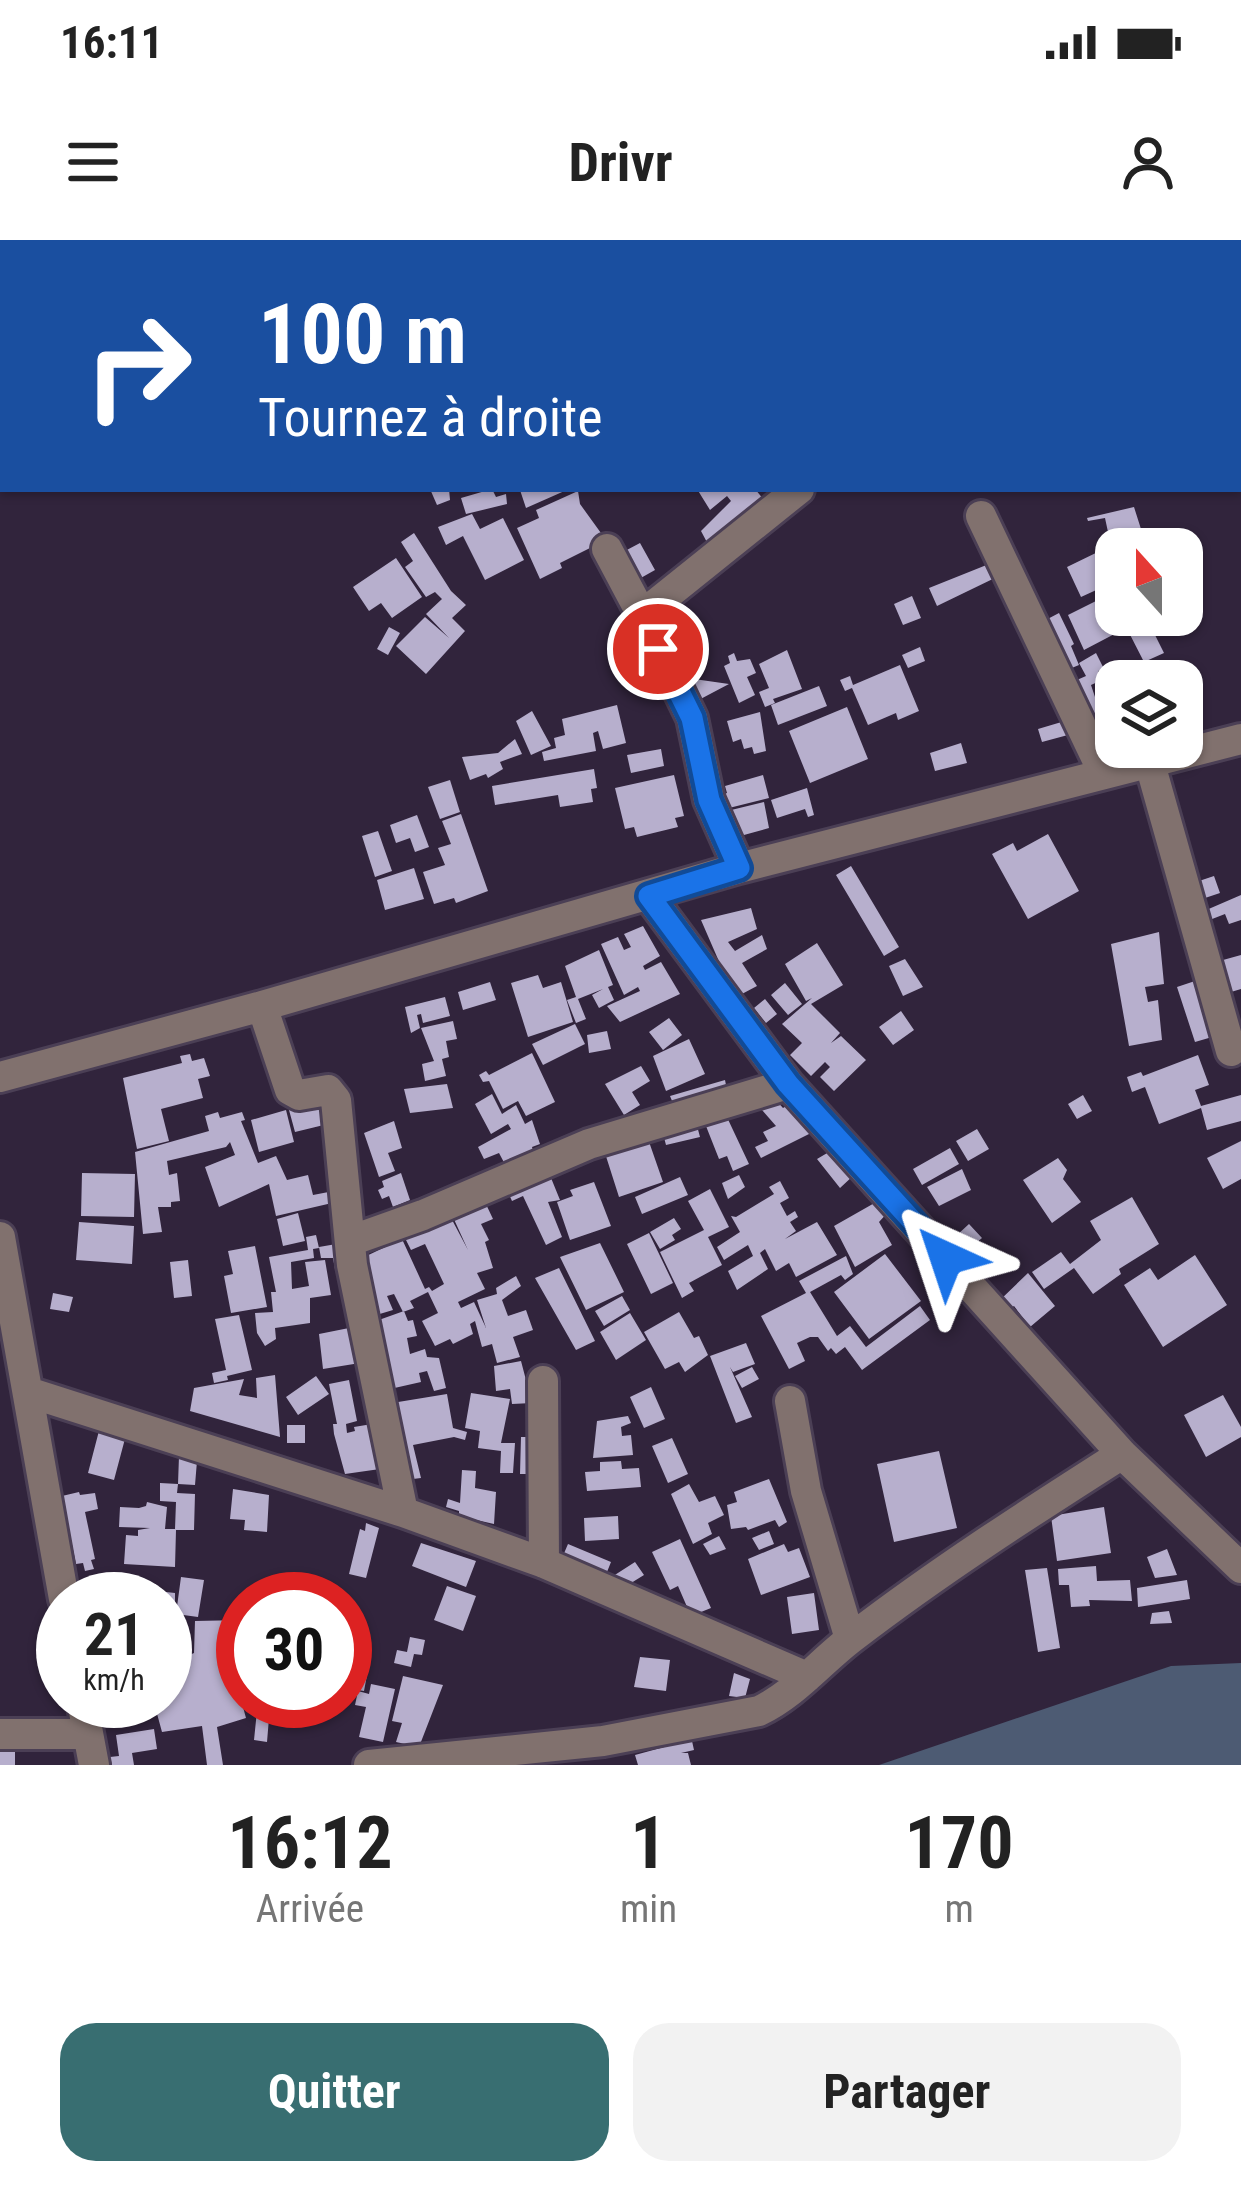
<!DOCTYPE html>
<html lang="fr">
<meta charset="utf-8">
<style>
body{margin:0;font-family:"Roboto Condensed",sans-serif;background:#f2f2f2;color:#222;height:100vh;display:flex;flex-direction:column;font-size:45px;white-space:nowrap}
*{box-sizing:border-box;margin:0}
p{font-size:39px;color:#767676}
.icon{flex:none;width:66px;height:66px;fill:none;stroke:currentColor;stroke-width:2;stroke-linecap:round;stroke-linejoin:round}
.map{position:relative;height:1525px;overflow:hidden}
.drawer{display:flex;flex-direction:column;background:#fff;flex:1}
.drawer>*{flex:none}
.top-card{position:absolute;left:0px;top:0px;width:1242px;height:252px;box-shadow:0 3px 9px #0004;background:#1a4fa0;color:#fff;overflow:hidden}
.needle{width:78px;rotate:339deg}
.fabs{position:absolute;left:1095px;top:288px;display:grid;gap:24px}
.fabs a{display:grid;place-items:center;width:108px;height:108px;border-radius:24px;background:#fff;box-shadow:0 3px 9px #0004;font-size:60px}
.speed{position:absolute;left:36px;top:1332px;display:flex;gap:24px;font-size:60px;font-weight:700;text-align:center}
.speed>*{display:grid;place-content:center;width:156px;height:156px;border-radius:50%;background:#fff;box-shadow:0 3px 9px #0004;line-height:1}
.speed small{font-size:30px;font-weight:400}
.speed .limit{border:18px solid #d22;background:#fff;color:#111}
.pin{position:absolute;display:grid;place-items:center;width:102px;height:102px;color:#fff;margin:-51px;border:6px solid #fff;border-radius:50%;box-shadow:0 3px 12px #0007}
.me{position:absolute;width:132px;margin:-66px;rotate:318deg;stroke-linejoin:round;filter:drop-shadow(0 0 9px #0008)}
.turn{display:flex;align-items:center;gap:42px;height:252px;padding:0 60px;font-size:54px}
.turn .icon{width:156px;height:156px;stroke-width:2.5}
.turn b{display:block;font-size:84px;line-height:102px}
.eta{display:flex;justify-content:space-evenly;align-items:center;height:204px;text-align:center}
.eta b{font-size:72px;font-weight:700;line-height:84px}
.action{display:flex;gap:24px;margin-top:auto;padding:24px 60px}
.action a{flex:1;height:138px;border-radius:36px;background:#386e71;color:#fff;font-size:48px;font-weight:700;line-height:138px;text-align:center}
.action a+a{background:#f2f2f2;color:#222}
.status{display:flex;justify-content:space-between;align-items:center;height:84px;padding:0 60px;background:#fff;direction:ltr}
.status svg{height:33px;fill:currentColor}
header{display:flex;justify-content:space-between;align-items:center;height:156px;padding:0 60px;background:#fff;font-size:54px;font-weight:700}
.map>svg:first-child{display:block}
.water{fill:#4d5b73}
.building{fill:#b7afcd}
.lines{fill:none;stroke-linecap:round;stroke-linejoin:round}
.minor-casing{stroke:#4b3f55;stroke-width:36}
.minor{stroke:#81716e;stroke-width:30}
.route-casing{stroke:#114b97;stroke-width:30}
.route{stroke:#1a73e8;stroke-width:21}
</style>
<div class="status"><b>16:11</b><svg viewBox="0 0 49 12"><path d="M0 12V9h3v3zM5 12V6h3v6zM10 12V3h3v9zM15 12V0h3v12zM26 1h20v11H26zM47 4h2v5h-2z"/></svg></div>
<header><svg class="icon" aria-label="menu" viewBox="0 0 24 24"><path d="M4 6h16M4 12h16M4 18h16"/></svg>Drivr<svg class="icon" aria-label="person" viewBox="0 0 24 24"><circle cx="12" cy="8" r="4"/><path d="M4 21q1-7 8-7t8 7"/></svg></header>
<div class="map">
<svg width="1241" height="1525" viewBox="0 0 1241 1525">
<rect width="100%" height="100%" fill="#31243c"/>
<!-- water -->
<path class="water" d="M1241,1423V1525H879L1171,1426Z"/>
<!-- building -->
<path class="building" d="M430,249H449L450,260L437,265Z
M492,249L496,257L506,254L507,264L466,274L461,258Z
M569,249L526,268L520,250L523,249Z
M697,249H755L768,265L710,308L701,291L731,261L727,256L710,270Z
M578,251L580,264L606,300L560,323L562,328L540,339L517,288L539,278L536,270Z
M1134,267L1147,308L1142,309H1136L1132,298L1111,306L1105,278L1088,281L1087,278Z
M472,274L480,289L503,278L524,320L485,340L463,296L446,305L438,287Z
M414,293L451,351L466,365L452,378L465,391L426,434L396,406L425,377L449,398L426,374L442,359L435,352L426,357L405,327L413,321L401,302Z
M640,303L655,330L639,339L623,312Z
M1104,309L1116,341L1081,357L1067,327Z
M396,318L422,357L392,378L381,363L369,371L353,347Z
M994,322L1001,335L937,366L929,348Z
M1108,355L1124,389L1084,410L1068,375Z
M912,356L921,378L903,385L894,364Z
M1059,373L1074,404L1071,406L1079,425L1062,432L1040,383Z
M1130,375H1145L1164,413L1144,422L1122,379Z
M389,387L400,393L388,415L377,409Z
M920,407L925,421L908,428L902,415Z
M787,410L802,449L773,459L775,463L765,467L759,452L769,448L759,424Z
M734,413L737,421L750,419L756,433L747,437L755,455L739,463L724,426L730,423L728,416Z
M1096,413L1104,429L1098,431L1102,440L1091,445L1104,484L1092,489L1070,443L1086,436L1079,423Z
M1166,421L1170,441H1117L1115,431Z
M900,425L919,471L898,480L896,473L868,485L852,448L845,451L840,440L850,436L853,445Z
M680,437L729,444L693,463Z
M819,446L827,466L778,485L771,465Z
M617,465L626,503L603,509L598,491L593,493L596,511L544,521L542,512L556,508L554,498L565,495L562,479Z
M847,467L868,519L810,543L789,491Z
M532,471L551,506L531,515L516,481Z
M760,472L766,511L754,514L752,507L744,509L741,499L733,502L727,481Z
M1075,478L1079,492L1042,502L1038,489Z
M515,499L522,514L500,522L503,529L488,538L486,534L470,540L462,517L498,513Z
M961,503L967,523L935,531L930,513Z
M661,509L664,526L631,533L627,515Z
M594,529L597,548L591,549L593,562L560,567L558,555L495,565L492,546Z
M674,535L684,576L675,578L678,587L637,597L634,587L625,589L615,548Z
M763,535L769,558L725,569L720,555L727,553L725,546Z
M450,540L460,572L440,579L428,547Z
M807,548L814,575L808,577L805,569L777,578L771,560Z
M764,562L769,588L733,598L723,572Z
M461,574L488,651L456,663L454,658L434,664L423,632L445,625L438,608L451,604L442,581Z
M417,575L429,607L415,612L410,598L396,603L390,585Z
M378,591L392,631L375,637L362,596Z
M1048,594L1079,651L1028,679L992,614L1013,603L1017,611Z
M851,626L899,707L884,716L836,635Z
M414,628L424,659L385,670L377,640Z
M1214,636L1220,653L1205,658L1199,641Z
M1241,655V680L1229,684L1225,674L1207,681L1204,671Z
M751,668L757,689L728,702L735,711L762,695L767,709L742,723L757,746L740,755L726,731L724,733L701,680Z
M643,686L660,716L643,726L645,730L661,722L680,754L620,782L607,766L640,751L638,747L624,755L601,704L618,697L624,710L631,707L624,694Z
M1159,692L1164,744L1145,747L1148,762L1158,760L1162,800L1129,806L1111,704Z
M817,703L843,745L811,764L840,793L831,803L841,796L866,820L834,851L820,837L830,827L825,822L811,836L790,815L802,803L782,784L812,758L806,761L785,724Z
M599,710L613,745L608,747L614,760L599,768L592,755L603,749L578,759L586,779L576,783L567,760L576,757L565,726Z
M1241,715V749L1231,752L1223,720Z
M905,719L923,747L903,756L889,726Z
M538,735L543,748L561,742L573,782L528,797L511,743Z
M1201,739L1219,795L1195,802L1177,747Z
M490,742L496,760L463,770L458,752Z
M785,743L802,764L788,775L771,755Z
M445,757L450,776L423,783L421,774L417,775L420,788L411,793L405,767Z
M765,759L777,774L766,783L754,768Z
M901,771L914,790L893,805L879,787Z
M669,778L682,795L663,810L649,792Z
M453,781L457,799L446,801L449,817L442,819L446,836L425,841L422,824L434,821L421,788Z
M575,784L585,804L543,825L532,804Z
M607,791L611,809L589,813L587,795Z
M689,799L705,834L666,851L653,816Z
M532,813L555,862L526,876L518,861L503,869L489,841L483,842L479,835L486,831L489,835Z
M190,814L192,821L204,818L210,836L198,839L203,858L161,869L169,901L137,909L123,838L182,823L180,816Z
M1198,815L1209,845L1195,850L1201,866L1241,855V881L1207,890L1201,868L1159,884L1145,847L1132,852L1127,837L1141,832L1143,836Z
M641,826L650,841L632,852L640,865L624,875L605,844Z
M725,840L726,845L734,843L738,856L677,873L670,856Z
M447,844L453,868L410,873L404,849Z
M492,854L502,874L516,865L525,884L532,880L540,904L532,907L534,914L508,930L499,913L484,919L478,907L511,889L508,884L491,894L475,864Z
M1083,855L1092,871L1077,879L1068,864Z
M772,856L783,868L790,864L815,891L761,918L755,907L768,901L763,892L776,886L756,863Z
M327,861L332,883L295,892L289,870Z
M286,870L294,902L259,912L251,880Z
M218,872L220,878L242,872L245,880L241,881L258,923L276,916L287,940L308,935L313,955L344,949L345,960L276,976L269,944L219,967L205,927L235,915L230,902L226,907L167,921L169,935L177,933L180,961L171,962V967H158L162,992L143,994L135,912L209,891L205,876Z
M725,873L749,924L733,931L727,916L719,919L704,881Z
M394,881L402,908L388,913L395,931L379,937L364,893Z
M696,882L700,897L666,905L662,890Z
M977,889L989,909L968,921L956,901Z
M647,896L663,942L619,957L604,910Z
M1241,901V939L1223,949L1207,918Z
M950,908L959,924L922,945L913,929Z
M834,909L854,935L840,948L817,919Z
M1058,918L1067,930L1063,939L1081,962L1052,983L1023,940Z
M962,929L971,950L939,966L927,947Z
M82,933L135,934L134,977L81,976Z
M401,933L410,960L393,967L389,956L382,959L378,950L384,947L382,941Z
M549,933L560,960L548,962L562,997L546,1005L523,956L512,961L507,950L512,948L515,954L520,951L517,946Z
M739,935L745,947L728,959L722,943Z
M680,937L688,955L642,974L635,957Z
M780,941L789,958L780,963L787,976L795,971L798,977L790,982L796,991L785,999L817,982L837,1015L796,1037L789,1023L776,1031L765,1009L760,1013L768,1029L737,1050L728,1031L753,1016L748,1005L724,1020L717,1007L740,992L731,976L736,977L774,954L769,947Z
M594,942L611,986L570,1000L557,962L573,956L570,950Z
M710,949L729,987L708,997L722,1025L689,1043L694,1051L682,1058L660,1012L704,990L688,961Z
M1132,957L1159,1004L1119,1029L1121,1034L1093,1054L1074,1028L1044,1049L1032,1032L1061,1012L1070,1024L1101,1000L1090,981Z
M484,960L493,979L481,984L489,1000L485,1002L493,1028L477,1033L485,1049L458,1062L461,1068L474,1062L486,1088L477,1060L497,1054L496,1048L516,1036L521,1046L502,1060L508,1076L526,1070L533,1090L513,1097L520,1117L497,1123L492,1104L482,1107L475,1081L470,1084L473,1094L453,1104L450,1099L435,1106L422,1081L438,1073L428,1052L410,1061L414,1068L403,1072L394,1054L387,1056L393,1070L373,1076L358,1020L402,999L425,1049L429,1047L432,1051L444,1044L425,1004L411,1010L405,998L450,976L468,1010L452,975Z
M878,961L889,971L879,982L892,1005L855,1027L834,986Z
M298,973L305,1001L283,1006L277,979Z
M674,978L681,989L672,995L675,1000L660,1009L650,992Z
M79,982L134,986L132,1024L76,1020Z
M969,984L982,998L969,1009L957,995Z
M649,993L673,1043L651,1054L627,1004Z
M316,995L319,1008L313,1009L314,1018L291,1022L292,1049L309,1046L305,1022L325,1020L331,1055L310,1058V1083L275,1088L276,1099L265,1106L257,1093L255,1073L273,1072L271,1052H276L269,1017L308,1010L306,997Z
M342,1003L345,1028L335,1029L333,1018H321L319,1007Z
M600,1003L624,1052L586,1070L560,1017Z
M255,1006L267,1067L231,1073L224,1036L233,1034L228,1011Z
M885,1014L921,1061L869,1099L834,1052Z
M1195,1015L1227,1065L1163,1107L1124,1045L1150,1028L1158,1040Z
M846,1016L853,1034L845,1040L841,1035L810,1052L837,1096L850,1086L866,1107L920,1066L930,1080L862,1130L845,1107L836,1114L831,1108L828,1111L818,1097H810L797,1103L805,1121L789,1129L761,1076L806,1053L799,1041Z
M188,1020L192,1056L174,1058L170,1022Z
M559,1028L595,1101L576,1110L535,1038Z
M1028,1033L1055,1066L1030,1087L1014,1066L1006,1071L998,1062Z
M53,1053L73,1057L69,1072L50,1069Z
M622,1056L630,1070L604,1086L595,1071Z
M404,1071L408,1081L413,1080L417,1096L407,1098L410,1114L425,1109L427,1117L439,1118L446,1148L434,1151L427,1131L419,1133L421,1142L390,1149L376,1081Z
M679,1072L694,1098L699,1096L708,1115L685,1132L679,1122L665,1129L644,1092Z
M630,1073L646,1100L616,1120L600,1092Z
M239,1075L252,1130L227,1136L228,1140L214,1143L212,1133L226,1130L215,1079Z
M354,1087L360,1123L323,1129L319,1094Z
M746,1103L755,1124L733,1132L730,1127L752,1177L736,1183L710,1116Z
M521,1121L532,1163L512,1164L510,1149L496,1151L494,1126Z
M752,1127L759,1139L742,1148L735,1136Z
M275,1135L280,1197L190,1171L194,1148L244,1139L239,1155L257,1158L256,1138Z
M316,1136L329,1154L298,1175L286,1157Z
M349,1140L357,1181L346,1184L347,1193L355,1191L354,1187L378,1183L387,1228L345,1234L334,1194L333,1184H337L329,1144Z
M651,1147L665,1179L644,1188L630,1157Z
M471,1153L510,1159L501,1203H515L513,1233H500L501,1211L478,1208L480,1191L465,1188Z
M447,1154L453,1188L467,1192L465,1200L454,1197L413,1205L421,1238L405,1240L392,1163Z
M1223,1155L1241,1187V1197L1206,1217L1184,1175Z
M628,1176L631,1183L621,1187L622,1196L631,1195L633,1215L593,1218L597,1181Z
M287,1185H305V1203H287Z
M100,1187L126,1195L114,1240L88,1233Z
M521,1197H538V1234H520Z
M672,1198L688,1234L668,1243L652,1206Z
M939,1211L957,1288L894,1302L877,1224Z
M179,1216L197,1221L195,1245L178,1244Z
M621,1221L622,1229L639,1228L641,1247L587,1251L585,1232L600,1231V1222Z
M462,1230L476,1231L475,1248L496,1252L494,1284L459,1276V1271L446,1267L448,1259L460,1263Z
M769,1239L787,1282L779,1287L775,1280L748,1290L746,1287L731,1289L727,1265L737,1262L734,1252Z
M160,1243L178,1244L177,1253L195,1254L194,1290H176L175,1327L124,1324L126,1295L138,1296V1290L150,1288L119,1287L120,1267L139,1268L146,1266L147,1262L167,1267L165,1289H175L176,1262L160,1261Z
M689,1244L699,1262L715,1256L724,1275L708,1283L712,1294L693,1304L671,1254Z
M233,1249L269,1255L267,1292L244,1290L245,1280L230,1279Z
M79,1252L80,1255L95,1253L98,1269L85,1272L95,1319L91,1320L94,1329L85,1331L83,1323L76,1324L62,1256Z
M1104,1267L1111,1313L1057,1321L1051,1276Z
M618,1276L619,1299L585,1301L584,1278Z
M366,1283L379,1288L366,1338L349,1334L360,1289L365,1291Z
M769,1291L774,1304L759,1310L752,1298Z
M719,1296L726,1309L710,1315L703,1304Z
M680,1299L711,1368L691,1376L678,1346L670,1350L652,1312Z
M421,1303L476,1321L466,1347L412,1326Z
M568,1304L611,1322L605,1337L562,1318Z
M784,1304L788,1312L799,1308L810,1337L761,1355L748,1319Z
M1167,1309L1177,1335L1155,1338L1147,1317Z
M635,1322L644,1335L623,1348L607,1340Z
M1096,1326L1097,1341L1130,1340L1132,1361L1089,1360L1090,1366L1071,1367L1069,1345H1059L1058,1329Z
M1047,1328L1060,1408L1038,1412L1025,1330Z
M181,1337L204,1340L198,1377L176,1374Z
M1187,1340L1190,1359L1138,1367L1137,1348Z
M156,1344L157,1351L175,1353V1373H165V1359H76L75,1355Z
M447,1346L476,1356L463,1391L434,1380Z
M814,1353L819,1390L792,1394L787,1357Z
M1169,1371L1172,1383L1150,1384L1152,1373Z
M243,1380V1428L232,1427L246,1478L217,1487L223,1525H207L202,1486L162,1492L156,1470L134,1476L132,1462L113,1468L116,1477L98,1482L94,1461H165V1382L176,1381L180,1419L194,1413L195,1381Z
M345,1397L369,1402L365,1425L345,1421Z
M410,1397L425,1400L422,1415L414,1414L411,1427L394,1423L397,1410L407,1412Z
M640,1417L670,1420L666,1451L634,1447Z
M345,1426L368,1430L364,1451L345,1448Z
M734,1433L750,1439L745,1458L729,1456Z
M403,1436L443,1445L419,1507L396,1502L402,1483L392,1481Z
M371,1444L395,1449L383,1502L359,1497L366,1467L355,1465L358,1451L369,1454Z
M258,1461H281L280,1467L270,1466L267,1502L254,1500Z
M154,1489L157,1509L132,1513L134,1525H112L110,1517L119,1516L116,1495Z
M678,1499L680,1504L692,1501L694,1510L681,1513H688L691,1525H638L635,1515L668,1506L667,1502Z
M0,1506H15V1525H0Z"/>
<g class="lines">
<defs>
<path id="minor" d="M573,0L574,3
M43,3L64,0
M0,9H3
M981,276L1104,534
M607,309L642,375
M1150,524L1231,811
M739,628L709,560L692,478L642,375L799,249
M649,656L788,844L1122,1214L1241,1328
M262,766L290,850L299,855L328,850L336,860L352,1025L403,1272
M0,837L262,766L739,628L1241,499
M0,997L64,1359
M350,1001L423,975L589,904L788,844
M543,1141L544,1323
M28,1152L403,1272L544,1323L807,1437
M790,1161L806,1251L850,1399
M82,1461L94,1525
M0,1494H87
M369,1525L603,1501L759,1471C795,1454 821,1421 853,1397C939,1331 1031,1272 1122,1214"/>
</defs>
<!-- minor casing -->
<use href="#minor" class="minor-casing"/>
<!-- minor -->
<use href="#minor" class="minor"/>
</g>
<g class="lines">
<defs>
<path id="route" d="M658,409L692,478L709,560L739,628L649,656L788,844L946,1018"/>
</defs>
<!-- route casing -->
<use href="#route" class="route-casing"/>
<!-- route -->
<use href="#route" class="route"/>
</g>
</svg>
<div class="fabs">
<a><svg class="needle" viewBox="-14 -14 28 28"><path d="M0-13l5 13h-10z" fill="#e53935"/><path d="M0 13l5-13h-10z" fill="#767676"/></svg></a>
<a><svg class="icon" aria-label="layers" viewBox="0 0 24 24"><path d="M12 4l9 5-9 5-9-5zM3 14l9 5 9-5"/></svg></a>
</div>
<div class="speed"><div>21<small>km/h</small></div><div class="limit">30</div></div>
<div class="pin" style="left:658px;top:409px;background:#d93025"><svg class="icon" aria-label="arrive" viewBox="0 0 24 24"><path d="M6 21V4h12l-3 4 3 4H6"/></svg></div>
<svg class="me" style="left:946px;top:1018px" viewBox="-20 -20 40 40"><path d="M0-17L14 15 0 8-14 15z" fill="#1a73e8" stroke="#fff" stroke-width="4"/></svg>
<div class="top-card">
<div class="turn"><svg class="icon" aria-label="right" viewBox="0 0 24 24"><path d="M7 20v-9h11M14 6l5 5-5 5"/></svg><div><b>100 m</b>Tournez à droite</div></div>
</div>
</div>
<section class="drawer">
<div class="eta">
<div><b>16:12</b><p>Arrivée</p></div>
<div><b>1</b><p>min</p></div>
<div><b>170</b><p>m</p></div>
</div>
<div class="action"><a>Quitter</a><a>Partager</a></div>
</section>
